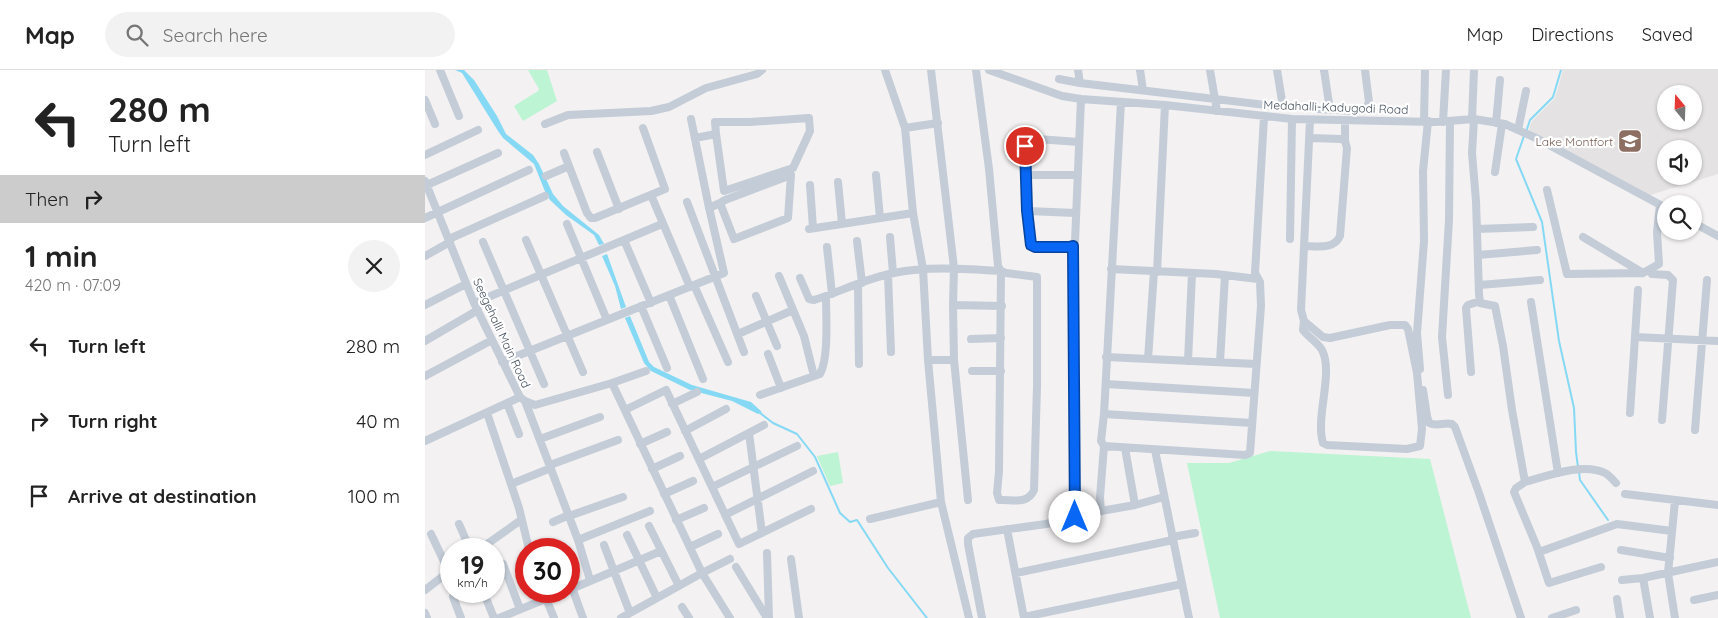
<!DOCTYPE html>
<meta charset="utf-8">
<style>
body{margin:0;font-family:Quicksand,sans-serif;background:#f2f2f2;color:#222;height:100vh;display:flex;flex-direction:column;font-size:19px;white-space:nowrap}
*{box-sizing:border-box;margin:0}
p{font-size:16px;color:#767676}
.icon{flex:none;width:28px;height:28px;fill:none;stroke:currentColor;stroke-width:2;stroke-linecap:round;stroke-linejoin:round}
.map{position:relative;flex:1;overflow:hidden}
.drawer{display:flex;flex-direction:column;background:#fff;width:425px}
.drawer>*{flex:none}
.banner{background:#fff;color:#222;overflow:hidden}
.needle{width:32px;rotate:341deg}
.buttons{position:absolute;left:1232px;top:15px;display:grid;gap:10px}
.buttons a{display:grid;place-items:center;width:45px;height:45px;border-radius:50%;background:#fff;box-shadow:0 1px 4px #0004;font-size:25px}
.speed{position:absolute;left:15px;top:468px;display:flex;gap:10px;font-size:25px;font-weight:700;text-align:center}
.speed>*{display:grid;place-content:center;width:65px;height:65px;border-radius:50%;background:#fff;box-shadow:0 1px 4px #0004;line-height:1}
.speed small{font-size:12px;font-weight:400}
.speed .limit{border:8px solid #d22;background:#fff;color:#111}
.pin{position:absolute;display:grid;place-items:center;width:42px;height:42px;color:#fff;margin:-21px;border:2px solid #fff;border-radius:50%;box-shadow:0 1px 5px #0007}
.me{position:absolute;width:55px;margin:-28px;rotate:0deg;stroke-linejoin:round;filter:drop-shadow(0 0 4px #0008)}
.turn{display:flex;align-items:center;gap:18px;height:105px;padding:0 25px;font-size:22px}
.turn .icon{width:65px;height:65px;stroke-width:2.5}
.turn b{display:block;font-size:35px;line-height:42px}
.then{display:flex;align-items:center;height:48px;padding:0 25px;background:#0003;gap:10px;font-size:19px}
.round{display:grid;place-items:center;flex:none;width:52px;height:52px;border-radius:26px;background:#f2f2f2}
.headline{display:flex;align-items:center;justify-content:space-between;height:85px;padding:0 25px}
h1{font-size:30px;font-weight:700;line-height:38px}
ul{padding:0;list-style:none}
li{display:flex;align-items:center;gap:15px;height:75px;padding:0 25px}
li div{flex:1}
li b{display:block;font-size:19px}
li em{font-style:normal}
header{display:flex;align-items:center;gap:30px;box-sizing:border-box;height:70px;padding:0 25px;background:#fff;border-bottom:1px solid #e0e0e0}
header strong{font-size:24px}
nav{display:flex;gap:28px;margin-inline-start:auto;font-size:18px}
.search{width:350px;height:45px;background:#f2f2f2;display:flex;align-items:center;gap:12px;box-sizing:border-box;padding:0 18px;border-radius:28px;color:#767676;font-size:19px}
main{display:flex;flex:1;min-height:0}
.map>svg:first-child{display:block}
.education{fill:#e4e2e2;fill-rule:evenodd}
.green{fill:#bcf4d4}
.water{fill:#85d9f4}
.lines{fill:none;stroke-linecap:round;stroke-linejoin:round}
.stream{stroke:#85d9f4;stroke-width:2}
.minor{stroke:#c3ccd7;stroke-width:8}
.route-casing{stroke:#05439f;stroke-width:12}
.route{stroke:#0867f5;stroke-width:9}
.labels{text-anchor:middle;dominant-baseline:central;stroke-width:4.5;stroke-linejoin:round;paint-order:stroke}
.street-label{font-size:12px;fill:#475360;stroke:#fff}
.education-label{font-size:12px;fill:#785e54;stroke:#fff;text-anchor:end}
</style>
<header>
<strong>Map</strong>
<div class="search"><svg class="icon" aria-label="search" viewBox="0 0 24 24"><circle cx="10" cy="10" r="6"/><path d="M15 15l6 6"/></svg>Search here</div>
<nav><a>Map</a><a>Directions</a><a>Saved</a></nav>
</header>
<main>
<section class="drawer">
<div class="banner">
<div class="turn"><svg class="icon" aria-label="left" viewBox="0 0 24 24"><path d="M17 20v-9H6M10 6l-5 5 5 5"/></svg><div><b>280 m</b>Turn left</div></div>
<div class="then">Then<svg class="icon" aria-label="right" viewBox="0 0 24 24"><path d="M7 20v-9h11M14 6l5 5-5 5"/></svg></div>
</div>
<div class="headline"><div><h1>1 min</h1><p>420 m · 07:09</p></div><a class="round"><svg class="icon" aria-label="close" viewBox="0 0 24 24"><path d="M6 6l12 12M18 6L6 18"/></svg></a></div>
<ul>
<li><svg class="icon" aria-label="left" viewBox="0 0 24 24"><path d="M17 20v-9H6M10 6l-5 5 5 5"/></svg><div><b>Turn left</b></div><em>280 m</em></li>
<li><svg class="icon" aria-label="right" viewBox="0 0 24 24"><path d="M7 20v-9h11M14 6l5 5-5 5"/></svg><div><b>Turn right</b></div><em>40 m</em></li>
<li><svg class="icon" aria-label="arrive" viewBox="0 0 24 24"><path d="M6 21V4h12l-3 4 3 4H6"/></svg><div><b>Arrive at destination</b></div><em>100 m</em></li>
</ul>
</section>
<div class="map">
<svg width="1293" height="548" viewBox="0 0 1293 548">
<rect width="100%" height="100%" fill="#f3f1f1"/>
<!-- education -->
<path class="education" d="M1138,0H1293V104L1222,126L1103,62L1107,51L1130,28ZM1241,24H1269V51H1241ZM1241,79H1269V106H1241Z"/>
<!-- green -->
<path class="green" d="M103,0H122L132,31L98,51L89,36L113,21L114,19Z
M845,381L1005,389L1046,548H795L762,393H804Z
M413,382L418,413L405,416L392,386Z"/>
<!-- water -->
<path class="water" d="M30,0H39L49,10L72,46L81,64L108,85L114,94L128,124L138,136L174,165L179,174L174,175L169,165L141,145L125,130L121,124L109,94L78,68L73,61L37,3Z
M182,184L201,237L196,239L190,216L177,186Z
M205,246L224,292L229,297L267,315L326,332L337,342L333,344L307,331L265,320L226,301L219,293L200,248Z"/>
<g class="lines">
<!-- stream -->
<path class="stream" d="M1101,62L1105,50L1128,27L1136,0
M1099,66L1091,89L1117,152L1134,271L1149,338L1151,382L1153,397
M335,343L348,353L372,364L390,387L415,443L425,452L432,450L463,498L502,548
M1154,402L1155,410L1183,450"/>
<!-- minor -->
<path class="minor" d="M15,0L34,46
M460,0L480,58L488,143L498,199L503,290L516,432L544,548
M506,0L529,198L528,235L529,290L543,430
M564,0L637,26L656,29L740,35L867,49L1010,52L1049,49L1080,54L1113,69L1241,138
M653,0L655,13
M715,0L718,20
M785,0L792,41
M852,0L858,37
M899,0L905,40
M634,9L655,13L858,37L929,41L937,40L942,37L944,32L940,0
M0,30L10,54
M696,32L679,344L676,371L679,376L820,385L825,383L836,236L835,212L830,203L839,47
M1047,49L1049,0
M1049,49L1047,83L1051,131L1054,224L1055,233L1070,236L1078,276L1087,340L1100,412L1091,418L1089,422L1112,477L1124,513L1176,497
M999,52L1000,0
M1018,52L1021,0
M1071,53L1075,10
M120,54L143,45L226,41L244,37L281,18L332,4L337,0
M480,58L513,53
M1093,60L1101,21
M270,68L291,64L290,52H325L384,48L385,61L368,98L299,121L291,64
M885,68L916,69L920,71
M654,72L612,69L606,70L600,76L605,171L609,177H644L650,172L656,29
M172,82L194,139
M139,83L162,143L166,148H170L240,119L218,58
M0,85L53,60
M1070,102L1077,54
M451,105L455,148
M601,105H652
M121,106L144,96
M0,111L49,233L95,327L0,371
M413,112L417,154
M2,115L73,83
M385,115L388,158
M1122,120L1142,204L1218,203L1234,194L1232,162L1235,135
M226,125L265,217
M262,132L319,282
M284,138L295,133L309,169L363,148L366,105L300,130L295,133
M603,141L650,143
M0,148L104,100
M1269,153L1293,166
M142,154L182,250
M384,159L488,143
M1052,159L1108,157
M465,167L468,203
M1158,167L1218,203
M24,169L120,126
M865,169L867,49
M101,170L158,302
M199,170L226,233
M432,171L437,213
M58,172L119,314
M648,176L650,447
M879,176C892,176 909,180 915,166L922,78L920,71V51
M402,177L407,224
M1053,185L1112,180
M0,186L25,172
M686,199L791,204L833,209
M732,202L740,35
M1227,204L1243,205L1248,210L1237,350
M463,205L466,282
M354,206L379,266L389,306
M375,208L384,229L389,230C415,222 441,208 469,203C504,196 540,199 576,201L581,203L612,207V316L609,420C603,434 590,430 577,430H574L572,423L574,401L576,201L573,196L564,99L551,0
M433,214L434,294
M269,215L303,292
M1054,215L1115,210
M244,225L278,309
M331,226L352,276
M1106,232L1133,403
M49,233L237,154
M0,235L41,214
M528,235L577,236
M216,236L242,298
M879,251L878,260C883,267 892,272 897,280C909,303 890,347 898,373L902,375L982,379L995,376L997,359L992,303L983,259L980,255H965L905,268L898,267L879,251L876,240L885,50
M313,264L368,240
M1210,267L1213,220
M546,269L576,268
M0,271L53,240
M343,284L356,318
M681,287L831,294
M723,289L729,201
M503,290H529
M763,291L767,203
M77,292L299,203L283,133L266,49
M795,292L800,205
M995,299L992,263L999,171L998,101L1003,51
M547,301H576
M1046,302L1041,238L1043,235L1055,231
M0,306L67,270
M187,313L221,301
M681,314L829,323
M998,320L1002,346L1004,353C1012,357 1019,352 1027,354L1030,357L1054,423L1096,548
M335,325L395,304C404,288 401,246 401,226
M1023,325L1017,267L1024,150L1025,51
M95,327L100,331L110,335L187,313L277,503L305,548
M100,331L153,470L165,510
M82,333L94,364
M247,334L272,322
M200,340L241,320L314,474L386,439
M62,343L94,438L104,479
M1205,343L1210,267L1293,271
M679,344L827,353
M1270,360L1282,210
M260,361L301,339
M324,363L337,463
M115,369L175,347
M215,374L242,362
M730,380L764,548
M274,389L339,355
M125,395L193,370
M227,399L255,386
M1100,412C1122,406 1159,392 1180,403C1184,405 1188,410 1191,413
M86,414L126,398
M287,417L372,376
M239,424L268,411
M1200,424L1293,435
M710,435L739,427
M676,441L710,435L700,378
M300,445L388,401
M144,446L198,427
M445,449L516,432
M251,450L279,438
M128,452L144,445
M34,454L45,479
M224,456L254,516
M582,459L599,548
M6,464L24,502
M202,465L232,528
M747,467L770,463
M153,470L225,441
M179,475L205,543
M265,477L293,464
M55,479L96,450
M1196,480L1245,488
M1114,482L1192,454L1247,461
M342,483L344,548
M366,489L374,548
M78,494L95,539
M311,497L342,548
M591,503L748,470
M1218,508L1225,548
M144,509L158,548
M1197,510L1218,508L1293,492
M0,520L26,500
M144,520L236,481
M58,521L69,548
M118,521L129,548
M28,527L36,548
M1192,529L1195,548
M1269,530L1293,525
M257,537L264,548
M0,543L2,548
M599,547L757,514
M74,548L140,521
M196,548L277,503L305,489
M557,548L543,474V468L548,464L621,454L676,441L675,427L679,376
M1127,548L1151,540
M1250,548L1243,503L1250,431"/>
</g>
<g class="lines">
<defs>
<path id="route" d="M600,76L602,140L606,175L610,177H644L648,176L650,447"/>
</defs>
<!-- route casing -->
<use href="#route" class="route-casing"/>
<!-- route -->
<use href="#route" class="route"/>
</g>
<!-- icons -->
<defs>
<symbol id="school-square" viewBox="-11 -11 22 22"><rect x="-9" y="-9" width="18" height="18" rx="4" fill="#8d6e63" stroke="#fff"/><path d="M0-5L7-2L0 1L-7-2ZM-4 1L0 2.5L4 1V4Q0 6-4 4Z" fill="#fff"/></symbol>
</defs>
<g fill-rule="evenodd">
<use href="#school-square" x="1191" y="57" width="28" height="28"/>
</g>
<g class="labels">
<!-- street labels -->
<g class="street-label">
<text transform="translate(911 37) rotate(2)">Medahalli-Kadugodi Road</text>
<text transform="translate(77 263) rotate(65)">Seegehalli Main Road</text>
</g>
<!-- education labels -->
<g class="education-label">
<text x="1188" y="71">Lake Montfort</text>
</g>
</g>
</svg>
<div class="buttons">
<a><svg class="needle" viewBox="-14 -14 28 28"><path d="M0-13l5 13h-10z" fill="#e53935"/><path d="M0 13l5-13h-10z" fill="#767676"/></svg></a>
<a><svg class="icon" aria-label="sound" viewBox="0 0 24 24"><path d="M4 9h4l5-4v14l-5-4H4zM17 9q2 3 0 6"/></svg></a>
<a><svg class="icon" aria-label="search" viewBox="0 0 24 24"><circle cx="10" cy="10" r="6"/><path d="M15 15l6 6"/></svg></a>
</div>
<div class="speed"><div>19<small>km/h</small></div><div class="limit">30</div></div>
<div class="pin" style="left:600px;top:76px;background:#d93025"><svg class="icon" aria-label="arrive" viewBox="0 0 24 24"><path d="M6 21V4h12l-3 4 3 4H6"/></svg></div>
<svg class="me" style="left:650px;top:447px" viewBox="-20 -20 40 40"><circle r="19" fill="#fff"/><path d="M0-13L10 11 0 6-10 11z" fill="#0867f5"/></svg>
</div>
</main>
